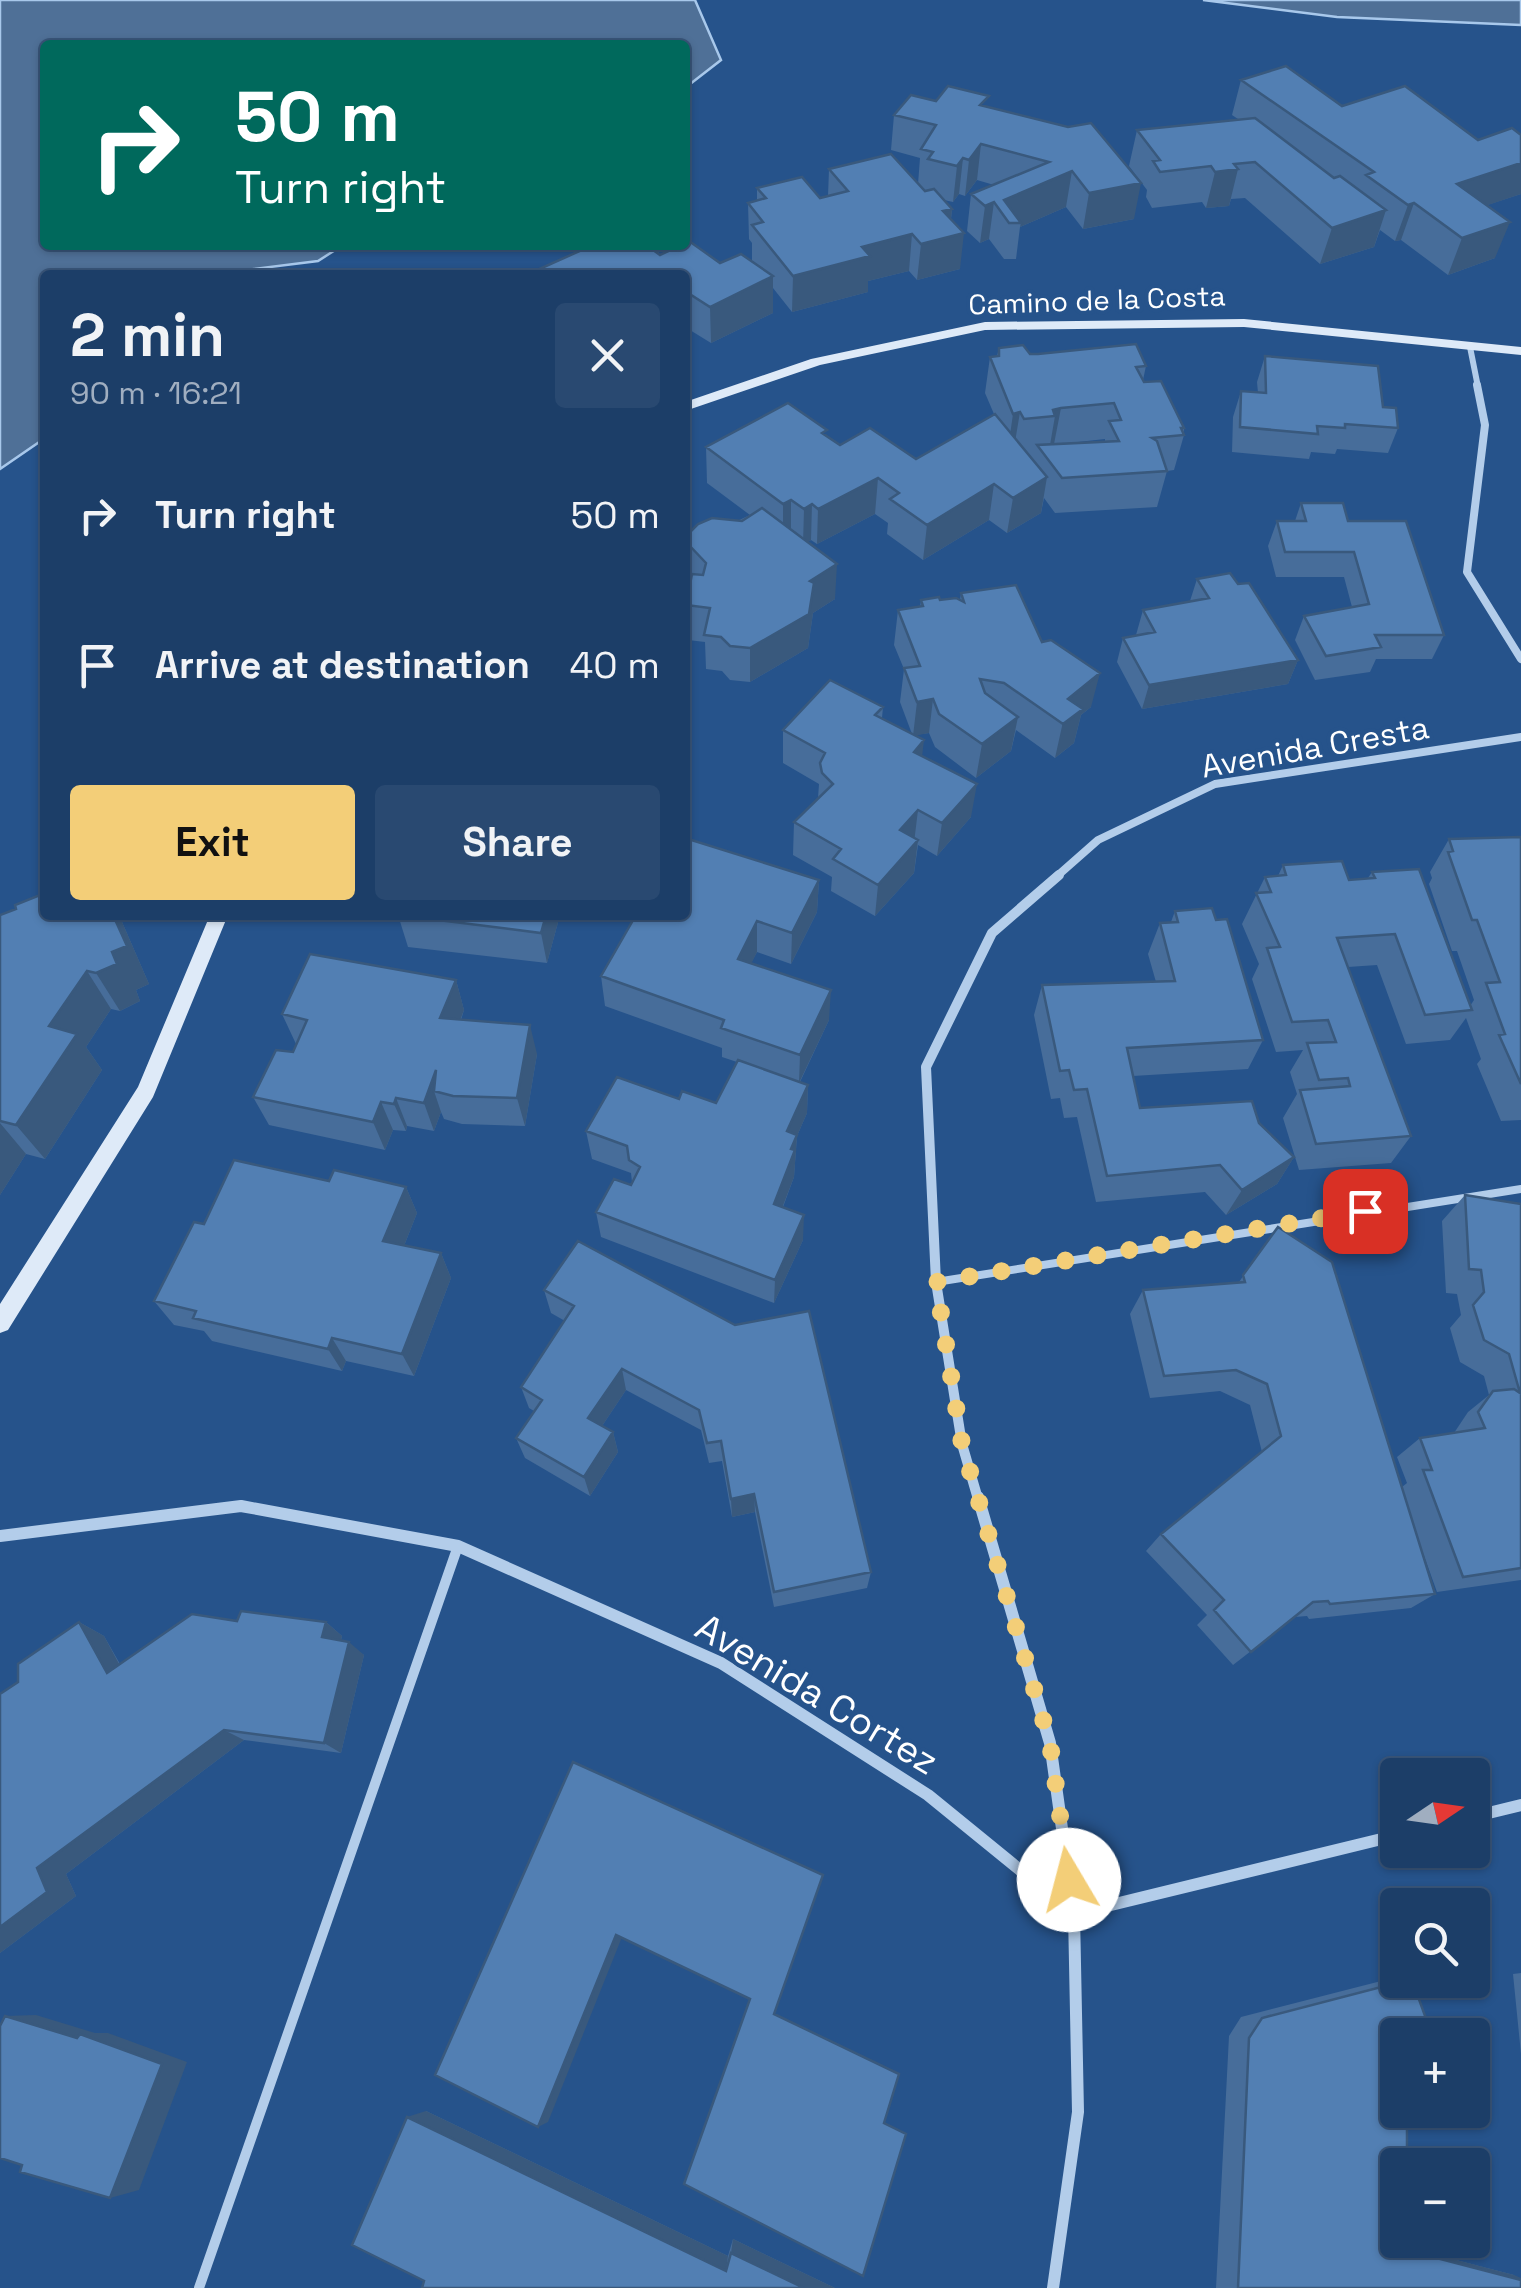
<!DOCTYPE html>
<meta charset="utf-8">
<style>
body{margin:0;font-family:"Space Grotesk",sans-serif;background:#294971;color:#f1f3f6;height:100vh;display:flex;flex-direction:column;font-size:38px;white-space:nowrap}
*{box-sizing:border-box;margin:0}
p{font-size:32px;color:#a0aec0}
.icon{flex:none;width:55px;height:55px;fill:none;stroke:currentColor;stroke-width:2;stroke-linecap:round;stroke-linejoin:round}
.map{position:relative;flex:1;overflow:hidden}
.panel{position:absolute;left:40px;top:270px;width:650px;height:650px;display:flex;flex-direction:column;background:#1c3e68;border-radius:10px;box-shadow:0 2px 8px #0004,0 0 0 2px #3a577c}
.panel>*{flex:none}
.guide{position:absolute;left:40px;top:40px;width:650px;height:210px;border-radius:10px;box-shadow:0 2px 8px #0004,0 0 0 2px #3a577c;background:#00695c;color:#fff;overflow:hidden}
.needle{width:65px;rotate:77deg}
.buttons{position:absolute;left:1380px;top:1758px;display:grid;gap:20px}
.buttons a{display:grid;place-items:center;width:110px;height:110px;border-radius:10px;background:#1c3e68;box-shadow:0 2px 8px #0004,0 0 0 2px #3a577c;font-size:50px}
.pin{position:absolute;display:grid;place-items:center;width:85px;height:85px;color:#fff;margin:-42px;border-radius:20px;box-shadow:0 5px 15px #0006}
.me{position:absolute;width:110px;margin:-55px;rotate:352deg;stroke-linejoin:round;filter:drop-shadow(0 0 8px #0008)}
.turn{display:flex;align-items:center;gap:35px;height:210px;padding:0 30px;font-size:45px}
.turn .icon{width:130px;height:130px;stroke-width:2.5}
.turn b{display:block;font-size:70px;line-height:85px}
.round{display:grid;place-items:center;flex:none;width:105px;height:105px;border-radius:10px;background:#294971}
.headline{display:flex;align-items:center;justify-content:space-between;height:170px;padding:0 30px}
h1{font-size:60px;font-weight:800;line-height:75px}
.primary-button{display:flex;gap:20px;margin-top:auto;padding:20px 30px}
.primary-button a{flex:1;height:115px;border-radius:10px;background:#f3ce78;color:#111;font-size:40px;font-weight:800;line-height:115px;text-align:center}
.primary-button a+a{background:#294971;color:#f1f3f6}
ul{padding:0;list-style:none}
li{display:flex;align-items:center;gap:30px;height:150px;padding:0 30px}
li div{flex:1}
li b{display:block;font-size:38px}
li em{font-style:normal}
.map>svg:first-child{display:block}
.water{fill:#4f7097;stroke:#a8c8eb;stroke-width:2.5}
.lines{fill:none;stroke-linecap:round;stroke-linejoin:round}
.lane-far1{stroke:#b3cdea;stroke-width:8}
.lane{stroke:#b3cdea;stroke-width:10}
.street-far3{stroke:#b3cdea;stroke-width:6}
.street-far2{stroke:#b3cdea;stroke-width:8}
.street-far1{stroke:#b3cdea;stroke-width:10}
.street{stroke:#b3cdea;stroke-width:12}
.secondary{fill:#deeaf8;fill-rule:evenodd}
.wall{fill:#476d9a;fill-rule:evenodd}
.shaded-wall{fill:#39597d}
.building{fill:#527fb3;stroke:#39597d;stroke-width:2.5}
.route{stroke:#f3ce78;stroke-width:18;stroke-dasharray:0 32.4}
.labels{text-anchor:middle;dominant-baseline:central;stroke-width:8;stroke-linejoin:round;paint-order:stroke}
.far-street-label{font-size:28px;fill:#fff;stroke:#26538b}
.street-label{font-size:32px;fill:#fff;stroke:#26538b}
.near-street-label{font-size:38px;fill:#fff;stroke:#26538b}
</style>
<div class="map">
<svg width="1521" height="2288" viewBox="0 0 1521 2288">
<rect width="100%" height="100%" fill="#26538b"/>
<!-- water -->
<path class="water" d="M0,0H695L721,60L685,88V45H45V245H343L318,261L207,275H45V438L0,469Z
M1203,0H1521V25L1337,17Z"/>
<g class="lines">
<!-- lane-far1 -->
<path class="lane-far1" d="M936,1282L1521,1189"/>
<!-- lane -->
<path class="lane" d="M199,2288L458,1546"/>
<!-- street-far3 -->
<path class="street-far3" d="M1470,347L1478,387"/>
<!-- street-far2 -->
<path class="street-far2" d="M1477,385L1485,425L1467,572L1521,659
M1056,877L1098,840L1215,784L1521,737"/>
<!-- street-far1 -->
<path class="street-far1" d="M978,1499L962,1444L936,1282L926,1067L992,933L1059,875"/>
<!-- street -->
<path class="street" d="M978,1497L1050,1743L1074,1914L1078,2112L1053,2288
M0,1536L241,1506L458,1546L721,1663L928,1795L1074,1914L1398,1835
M1472,1817L1521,1805"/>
<!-- secondary -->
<path class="secondary" d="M1244,319L1521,347V355L1244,327L985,330L820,365L685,411V402L811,359L985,322Z
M210,915H228L153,1097L8,1330L0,1333V1304L138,1087Z"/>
</g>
<!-- wall -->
<path class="wall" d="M1241,80L1342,106L1521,194L1487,205L1495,258L1448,275L1401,240L1395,241L1380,230L1374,247L1320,264L1245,198L1231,199L1229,206L1206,208L1202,202L1152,208L1146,197L1147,190L1129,166L1137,130L1238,119L1232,115Z
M936,101L987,107L1134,219L1083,229L1066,207L1020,227L1016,259H1004L989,239L980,243L967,231L971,194L994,185L977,180L965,196L959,194L953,202L944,200L952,209L951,219L960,269L917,280L909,271L868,281V292L792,312L773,288V313L711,343L685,327V275L593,245H658L659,254L720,263H754L752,261V243L749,239L748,203L757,200V188L820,198L828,196L829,169L918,184L920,158L891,150L894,115Z
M999,348L1030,354L1146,366L1143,380L1184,428V435L1174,470L1167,471L1157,507L1055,513L1044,498L1041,513L1007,533L989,520L923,560L887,534L888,523L875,514L817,544L811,540L807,542L835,599L813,613L808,648L750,682L730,680L722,671L706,669L705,642L688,640L686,605L691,581L688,544L750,515L707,483L706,447L826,435L840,445L916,459L994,414L985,393L990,357L997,356ZM1105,439V442L1060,444Z
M1265,356L1383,407L1398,428L1388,453L1337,449L1335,454L1311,452L1309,459L1232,452L1233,417L1241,391L1258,393L1257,382Z
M1301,503L1348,521L1444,635L1432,659H1376L1370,672L1315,680L1295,640L1304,616L1352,607L1344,577H1276L1268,546L1277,521H1295Z
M1197,579L1238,584L1298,660L1288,684L1142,709L1117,662L1123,638L1136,635L1143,610L1190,601Z
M961,593L1042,642L1091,707L1081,715L1074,743L1055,758L1016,730L1011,751L976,778L935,747L929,733L914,735L922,756L971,817L937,856L918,845L914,873L875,916L831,891L832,877L793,855L794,822L818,798L819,784L783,763V730L883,707L882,718L912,734L900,702L904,669L894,645L898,610L920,607L921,600H960Z
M1521,837V1120L1501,1121L1477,1064L1481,1059L1466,1018L1450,1040L1406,1044L1377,965L1348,967L1411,1136L1391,1163L1299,1170L1283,1118L1297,1094L1290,1072L1303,1050L1276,1052L1252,979L1259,964L1242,924L1265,877L1278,876L1283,865L1349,880L1368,878L1372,872L1470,1006L1474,1000L1457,951H1452L1429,884L1432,878L1430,872L1449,839Z
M819,880L817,912L791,964L757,952L751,963L829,1020L800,1082L808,1085L807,1113L797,1136L794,1177L783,1207L803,1240L774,1303L601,1237L596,1212L631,1185L632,1182L631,1173L592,1159L586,1131L679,1099L716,1103L737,1062L722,1057V1048L605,1006L601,976Z
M1175,911L1216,920L1263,1040L1248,1069L1133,1076L1140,1108L1259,1123L1294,1157L1277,1184L1226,1215L1205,1192L1096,1202L1077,1117L1064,1118L1060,1098L1051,1099L1034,1015L1042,985L1156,982L1148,954L1160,923L1171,922Z
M0,915H119L149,984L136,990L140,1001L120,1011L111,1009L86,1047L102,1070L45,1159L26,1154L0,1195Z
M398,915H560L547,963L408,947Z
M456,980L464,1010L461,1020L537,1054L525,1126L462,1124L444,1119L441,1112L434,1131L407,1126L406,1131L393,1130L385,1150L269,1125L253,1097L293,1052L296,1044L282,1014Z
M329,1181L406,1187L417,1213L404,1246L441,1253L451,1278L414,1376L346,1361L342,1371L212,1341L204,1331L174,1325L154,1301L204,1224Z
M1465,1195L1521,1204V1580L1437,1592L1423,1553L1435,1594L1411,1608L1309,1619L1307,1616L1295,1617L1233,1665L1197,1625L1207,1615L1146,1551L1161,1534L1262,1452L1250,1405L1220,1391L1150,1398L1130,1314L1143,1290L1239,1282L1278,1227L1402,1487L1407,1483L1397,1457L1420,1438L1454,1433L1468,1412L1489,1395L1484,1376L1460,1362L1450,1328L1461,1315L1457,1294L1446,1293L1442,1221Z
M578,1241L871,1572L867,1588L774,1607L755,1512L732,1517L722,1461L709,1463L701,1430L626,1390L602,1426L613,1432L618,1452L590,1496L525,1458L516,1438L534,1411L529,1408L521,1387L565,1321L551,1313L544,1290Z
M237,1621L326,1622L342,1636L341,1640L364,1655L341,1753L244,1740L66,1874L76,1896L0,1953V1694L18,1682L79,1622L104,1636L120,1664Z
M1521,1973V2054L1513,1974Z
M1385,1980H1412L1398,2035V2240H1414L1430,2246L1429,2253L1514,2275L1521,2288H1216L1229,2036L1241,2017Z
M426,2111L728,2256L733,2239L835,2288H422L424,2281Z"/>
<!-- shaded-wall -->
<path class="shaded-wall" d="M981,144L977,180L965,196L969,160Z
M963,158L959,194L953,202L957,166Z
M1521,163V194L1443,220L1457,184Z
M1238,169L1229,206L1206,208L1215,172Z
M1072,171L1066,207L1020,227L1021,223L1004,200Z
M1141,183L1134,219L1083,229L1089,193Z
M994,202L989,239L980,243L985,206Z
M1414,203L1401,240L1395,241L1408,205Z
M952,209L949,237L964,233L960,269L917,280L921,244L943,211Z
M1386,210L1374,247L1320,264L1332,228Z
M1510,222L1495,258L1448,275L1462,238Z
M912,234L909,271L868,281V292L792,312L793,276L862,247Z
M653,245H658L660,275L649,247Z
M773,276V313L711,343L710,307Z
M1061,408L1054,444L1050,445L1055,416L1053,410Z
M1020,412L1014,448L1008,449L1013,414Z
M1047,477L1041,513L1007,533L1013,498Z
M878,478L875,514L817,544L818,509Z
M994,484L989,520L923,560L927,525Z
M791,500V535L783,540V504Z
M812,504L811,540L803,545L804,509Z
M837,564L835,599L813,613L808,648L750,682V648L810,581Z
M1298,660L1288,684L1142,709L1149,685Z
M1100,673L1091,707L1081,715L1074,743L1055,758L1068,699Z
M933,699L929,733L913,736L917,702Z
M1018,717L1011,751L976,778L982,744Z
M924,740L920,774L914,752Z
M977,784L971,817L937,856L942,823Z
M918,810L914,843L900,830Z
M918,840L914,873L875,916L878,885Z
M819,880L817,912L791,964L792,933Z
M113,915H119L149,984L136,990L140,1001L120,1011L96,973L112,952Z
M546,915H560L547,963L541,933Z
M757,921V952L739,989L738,959Z
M87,971L111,1009L86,1047L102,1070L45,1159L16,1125L49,1026Z
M456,980L464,1010L450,1047L440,1018Z
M831,990L829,1020L799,1083L800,1055Z
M530,1025L537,1054L525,1126L517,1098Z
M436,1070L434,1091L441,1112L434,1131L424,1103Z
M808,1085L807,1113L797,1136L794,1177L774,1229V1204L787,1131Z
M396,1098L407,1126L406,1131L394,1104Z
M381,1102L393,1130L385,1150L373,1122Z
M0,1123L26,1154L0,1195Z
M1294,1157L1277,1184L1226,1215L1242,1190Z
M406,1187L417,1213L396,1266L383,1241Z
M804,1215L803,1240L774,1303L775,1280Z
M441,1253L451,1278L414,1376L402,1354Z
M332,1338L346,1361L342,1371L328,1349Z
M622,1369L626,1390L594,1438L588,1418Z
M613,1432L618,1452L590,1496L584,1477Z
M754,1494L755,1512L732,1517L731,1499Z
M79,1622L104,1636L131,1686L107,1673Z
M326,1622L342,1636L338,1651L322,1637Z
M349,1642L364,1655L341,1753L324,1743Z
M224,1730L244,1740L66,1874L76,1896L0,1953V1927L37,1868Z
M616,1935L622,1937L548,2122L538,2127Z
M36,2015L95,2033H108L187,2062L139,2190L110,2198L77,2038L5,2016Z
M426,2111L728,2256L726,2271L407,2117Z
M733,2239L835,2288H804L731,2253Z
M1399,2245L1514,2275L1521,2278V2280L1429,2256Z"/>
<!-- building -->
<path class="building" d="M1286,66L1342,106L1405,86L1478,140L1512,128L1521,135V163L1457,184L1510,222L1462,238L1414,203L1408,205L1366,175L1374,172L1241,80Z
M948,86L989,96L980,105L1068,127L1091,123L1141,183L1089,193L1072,171L1004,200L1021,223H1009L994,202L985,206L971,194L1049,162L981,144L969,160L963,158L957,166L928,159L933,152L921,149L936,125L894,115L911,95L936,101Z
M1255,118L1334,178L1340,176L1386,210L1332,228L1255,162L1234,164L1238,169L1215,172L1211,166L1160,172L1153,161L1160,160L1137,130Z
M891,154L925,191L934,189L952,209L943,211L964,233L921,244L912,234L862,247L870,256L793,276L752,225L763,222L748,203L766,198L757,188L802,177L820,198L848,191L829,169Z
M689,241L720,263L741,254L773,276L710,307L685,291V275H526L593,245H653L649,247L660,255L681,245H685V243Z
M1136,344L1146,366L1136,367L1144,382L1161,381L1184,428H1181L1184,435L1152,438L1157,441L1167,471L1062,478L1037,445L1119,441L1109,421L1121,420L1114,403L1061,408L1053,410L1055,416L1024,419L1020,412L1013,414L990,357L999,356V348L1023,345L1030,354H1038Z
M1265,356L1378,366L1383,407L1396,408L1398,428L1345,424V428L1317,426L1318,434L1240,427L1241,391L1266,393Z
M788,403L827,430L822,433L840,445L870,428L916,459L995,414L1047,477L1013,498L994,484L927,525L890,499L899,493L878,478L818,509L812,504L804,509L791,500L783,504L706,447Z
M1301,503H1343L1348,521H1406L1444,635H1375L1381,647L1326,656L1304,616L1369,604L1354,552H1285L1277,521H1306Z
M762,508L837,564L810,581L814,583L809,614L750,648L730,646L721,637L704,635L710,608L686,605L692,574L703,575L706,563L688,544L691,531L698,524L712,518L742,521Z
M1230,573L1238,584L1249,583L1298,660L1149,685L1123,638L1155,632L1143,610L1209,598L1197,579Z
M1016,585L1042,642L1051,640L1100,673L1068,699L1083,709L1063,724L1004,683L980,679L985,693L1018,717L982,744L939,714L933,699L917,702L904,668L920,666L898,610L923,606L921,600L939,597L940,600L956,598L964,602L961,593Z
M830,680L883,707L875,715L924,740L914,752L977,784L942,823L918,810L900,830L918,840L878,885L833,859L841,849L794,822L833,784L822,773L820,763L825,753L783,730Z
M1521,837V1084L1499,1035L1505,1034L1486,983L1500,982L1477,920H1472L1448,852L1453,851L1449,839Z
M685,838L819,880L792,933L757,921L738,959L831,990L800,1055L721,1028L724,1020L601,976L636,915H685Z
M1342,861L1349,880L1375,878L1372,872L1419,869L1472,1010L1425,1015L1395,934L1337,938L1411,1136L1316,1144L1300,1090L1350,1086L1348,1078L1319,1080L1307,1043L1336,1042L1328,1020L1292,1022L1267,948L1280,947L1256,893L1271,892L1265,877L1286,875L1283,865Z
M45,893V915H113L127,946L112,952L117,964L96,973L87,971L49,1026L77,1034L16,1125L0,1121V915L16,909L15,905Z
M1212,908L1216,920L1227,919L1263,1040L1127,1048L1140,1108L1252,1101L1259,1123L1294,1157L1242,1190L1220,1165L1107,1176L1087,1089L1074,1090L1069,1070L1060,1071L1042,985L1175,981L1160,923L1178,922L1175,911Z
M398,915H546L541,933Z
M310,954L456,980L440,1018L530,1025L517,1098L453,1096L434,1091L436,1070L424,1103L396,1098L394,1104L381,1102L373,1122L253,1097L276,1050L293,1052L307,1020L282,1014Z
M738,1060L808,1085L787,1131L797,1135L791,1149L795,1150L774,1204L804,1215L775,1280L596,1212L614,1179L631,1185L640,1167L629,1160L627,1146L586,1131L617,1077L679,1099L682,1091L716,1103Z
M234,1160L329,1181L334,1170L406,1187L383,1241L441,1253L402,1354L332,1338L328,1349L193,1318L196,1311L154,1301L194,1222L204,1224Z
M1465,1195L1521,1204V1568L1463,1577L1423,1470H1432L1420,1438L1485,1428L1478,1412L1493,1391L1514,1389L1520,1393L1509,1354L1484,1340L1473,1305L1484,1292L1481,1270L1469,1269Z
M1278,1227L1332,1262L1435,1594L1330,1604L1328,1601L1313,1602L1251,1652L1214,1610L1224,1600L1161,1534L1281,1436L1267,1384L1236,1370L1164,1376L1143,1290L1245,1282L1243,1275Z
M578,1241L735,1325L809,1311L871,1572L774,1592L754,1494L731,1499L721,1441L707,1443L699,1410L622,1369L588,1418L613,1432L584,1477L516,1438L542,1400L521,1387L574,1306L544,1290Z
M241,1611L326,1622L322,1637L349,1642L324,1743L224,1730L37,1868L47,1892L0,1927V1694L18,1682V1664L79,1622L107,1673L192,1614L237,1621Z
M573,1762L823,1875L774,2014L899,2074L884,2123L906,2134L863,2276L684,2184L750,1999L616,1935L538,2127L435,2075Z
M1408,1980H1412L1432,2035H1398V2110H1406L1407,2112V2165H1398V2240H1406L1430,2246L1429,2256L1521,2280V2288H1238L1249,2038L1262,2018Z
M5,2016L77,2038L80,2034L162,2064L110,2198L20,2172L22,2165L0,2158V2026Z
M407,2117L726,2271L731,2253L804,2288H422L424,2281L352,2245Z"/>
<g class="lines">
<!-- route -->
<path class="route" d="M1069,1880L1050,1743L962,1444L936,1282L1365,1211"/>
</g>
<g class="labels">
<!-- far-street labels -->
<g class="far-street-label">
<text transform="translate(1097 300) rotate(-2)">Camino de la Costa</text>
</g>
<!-- street labels -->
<g class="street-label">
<text transform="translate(1315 747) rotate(-10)">Avenida Cresta</text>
</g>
<!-- near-street labels -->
<g class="near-street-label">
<text transform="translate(817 1694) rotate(31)">Avenida Cortez</text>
</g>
</g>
</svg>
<div class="buttons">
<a><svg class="needle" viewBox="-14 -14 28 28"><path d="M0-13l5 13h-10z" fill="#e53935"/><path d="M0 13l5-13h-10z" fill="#a0aec0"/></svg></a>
<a><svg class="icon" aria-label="search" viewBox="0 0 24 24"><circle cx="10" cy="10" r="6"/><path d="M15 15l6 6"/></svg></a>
<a>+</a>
<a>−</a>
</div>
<div class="pin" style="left:1365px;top:1211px;background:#d93025"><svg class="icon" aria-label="arrive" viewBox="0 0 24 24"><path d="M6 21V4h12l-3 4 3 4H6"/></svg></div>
<svg class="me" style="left:1069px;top:1880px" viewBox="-20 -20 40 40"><circle r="19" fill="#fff"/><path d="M0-13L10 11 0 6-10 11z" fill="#f3ce78"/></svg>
<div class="guide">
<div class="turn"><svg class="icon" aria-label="right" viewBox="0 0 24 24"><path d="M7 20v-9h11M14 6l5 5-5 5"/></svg><div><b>50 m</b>Turn right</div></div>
</div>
<section class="panel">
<div class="headline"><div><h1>2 min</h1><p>90 m · 16:21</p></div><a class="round"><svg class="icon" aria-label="close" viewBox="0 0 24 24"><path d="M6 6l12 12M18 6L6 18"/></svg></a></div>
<ul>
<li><svg class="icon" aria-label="right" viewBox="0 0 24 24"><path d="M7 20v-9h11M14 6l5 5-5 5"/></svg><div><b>Turn right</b></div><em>50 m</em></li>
<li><svg class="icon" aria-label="arrive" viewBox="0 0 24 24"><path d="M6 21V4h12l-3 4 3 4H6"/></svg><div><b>Arrive at destination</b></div><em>40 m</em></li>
</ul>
<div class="primary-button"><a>Exit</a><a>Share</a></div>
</section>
</div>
